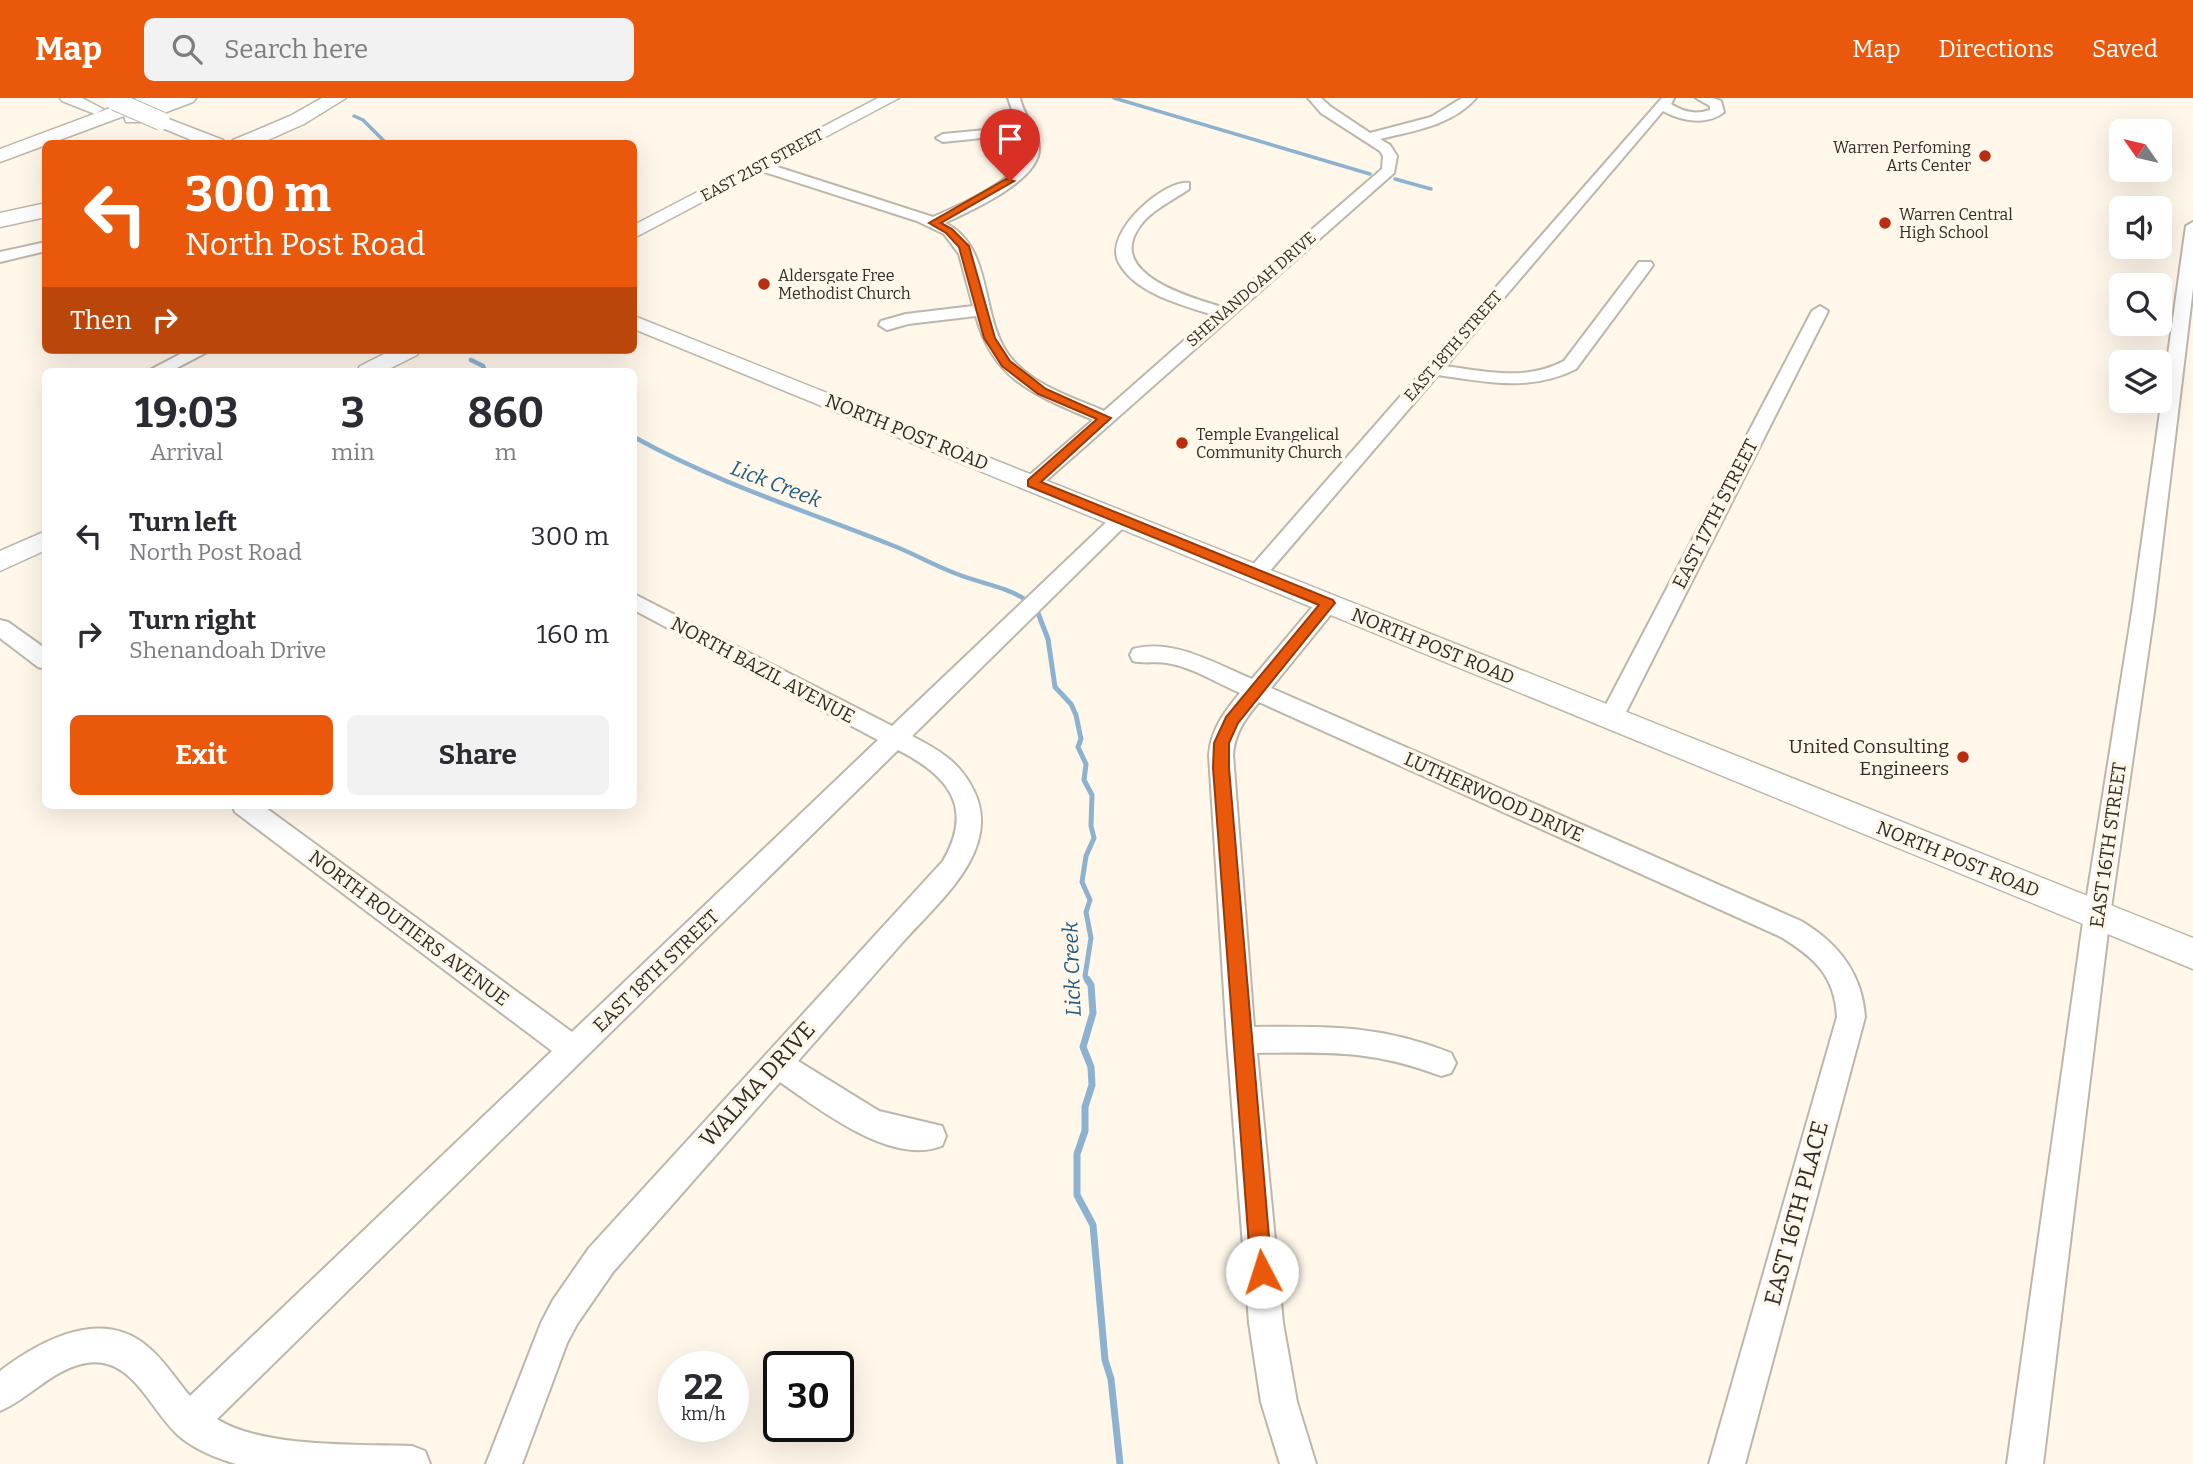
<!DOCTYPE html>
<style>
body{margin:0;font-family:Bitter,serif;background:#f2f2f3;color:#2b2b33;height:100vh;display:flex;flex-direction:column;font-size:26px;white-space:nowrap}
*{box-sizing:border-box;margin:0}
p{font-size:23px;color:#7c7c81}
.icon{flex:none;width:38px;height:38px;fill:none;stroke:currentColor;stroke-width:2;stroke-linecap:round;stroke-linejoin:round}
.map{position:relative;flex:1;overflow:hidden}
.details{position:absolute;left:42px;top:270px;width:595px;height:441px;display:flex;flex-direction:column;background:#fff;border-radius:10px;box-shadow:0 7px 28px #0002}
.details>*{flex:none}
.banner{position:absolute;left:42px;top:42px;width:595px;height:214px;border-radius:10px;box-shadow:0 7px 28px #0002;background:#ea580c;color:#fff;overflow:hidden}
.needle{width:46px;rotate:304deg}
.fabs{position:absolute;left:2109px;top:21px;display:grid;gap:14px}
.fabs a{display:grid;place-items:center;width:63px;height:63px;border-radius:10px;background:#fff;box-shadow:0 7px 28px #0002;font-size:35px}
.speed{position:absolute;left:658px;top:1253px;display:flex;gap:14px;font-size:35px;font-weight:700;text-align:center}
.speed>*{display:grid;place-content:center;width:91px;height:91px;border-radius:50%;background:#fff;box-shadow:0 7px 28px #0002;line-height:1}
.speed small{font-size:18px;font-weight:400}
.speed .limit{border:4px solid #111;border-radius:10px;background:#fff;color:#111}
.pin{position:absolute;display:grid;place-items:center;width:60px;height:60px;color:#fff;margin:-72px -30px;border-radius:50% 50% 50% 0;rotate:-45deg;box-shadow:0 0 7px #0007}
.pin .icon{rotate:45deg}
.me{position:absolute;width:77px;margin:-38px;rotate:355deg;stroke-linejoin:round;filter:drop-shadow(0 0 5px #0008)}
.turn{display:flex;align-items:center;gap:24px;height:147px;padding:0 28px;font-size:32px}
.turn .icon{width:91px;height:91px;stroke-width:2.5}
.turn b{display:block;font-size:49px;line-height:60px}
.then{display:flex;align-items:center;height:66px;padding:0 28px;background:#0003;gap:14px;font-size:26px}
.eta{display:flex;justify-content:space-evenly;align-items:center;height:119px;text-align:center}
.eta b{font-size:42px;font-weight:700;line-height:49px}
.primary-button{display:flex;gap:14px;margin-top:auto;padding:14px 28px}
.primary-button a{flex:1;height:80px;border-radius:10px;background:#ea580c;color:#fff;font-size:28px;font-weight:700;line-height:80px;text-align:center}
.primary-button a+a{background:#f2f2f3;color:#2b2b33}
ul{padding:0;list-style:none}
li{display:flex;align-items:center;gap:21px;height:98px;padding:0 28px}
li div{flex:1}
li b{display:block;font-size:26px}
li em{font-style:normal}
header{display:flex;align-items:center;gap:42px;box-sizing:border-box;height:98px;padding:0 35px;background:#ea580c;color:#fff}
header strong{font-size:33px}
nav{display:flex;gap:38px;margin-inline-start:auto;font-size:24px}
.search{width:490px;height:63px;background:#f2f2f3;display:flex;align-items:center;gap:18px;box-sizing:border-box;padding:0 24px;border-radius:10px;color:#7c7c81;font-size:26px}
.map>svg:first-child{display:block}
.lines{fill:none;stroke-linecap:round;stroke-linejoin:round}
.stream-far3{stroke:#8db2d0;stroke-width:3.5}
.stream-far2{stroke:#8db2d0;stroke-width:4.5}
.stream-far1{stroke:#8db2d0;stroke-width:5}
.stream{stroke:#8db2d0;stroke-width:7}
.minor-casing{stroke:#bdb6aa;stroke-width:4}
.major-casing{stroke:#bdb6aa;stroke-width:3}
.highway-casing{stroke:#bdb6aa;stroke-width:3}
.minor{fill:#fff;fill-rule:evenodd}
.major{fill:#fff;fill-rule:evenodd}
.highway{fill:#fff;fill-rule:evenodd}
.major-bridge-casing{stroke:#bdb6aa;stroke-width:20;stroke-linecap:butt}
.major-bridge{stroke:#fff;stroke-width:18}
.route{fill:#ea580c;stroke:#983908;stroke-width:2}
.poi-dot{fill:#b92d11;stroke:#fff7ea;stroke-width:2.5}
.labels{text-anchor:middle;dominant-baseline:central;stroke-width:7;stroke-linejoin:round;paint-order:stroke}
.far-poi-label{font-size:16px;fill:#302d28;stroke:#fff7ea;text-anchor:start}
.far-street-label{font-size:16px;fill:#302d28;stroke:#fff7ea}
.street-label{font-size:19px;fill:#302d28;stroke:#fff7ea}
.poi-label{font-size:19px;fill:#302d28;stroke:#fff7ea;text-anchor:end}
.water-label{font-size:21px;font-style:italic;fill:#225b84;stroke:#fff7ea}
.near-street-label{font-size:23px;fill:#302d28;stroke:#fff7ea}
</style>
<header>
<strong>Map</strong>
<div class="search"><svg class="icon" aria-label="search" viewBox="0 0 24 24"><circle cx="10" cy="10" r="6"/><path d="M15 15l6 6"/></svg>Search here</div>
<nav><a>Map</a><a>Directions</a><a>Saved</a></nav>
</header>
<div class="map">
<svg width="2193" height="1366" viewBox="0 0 2193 1366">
<rect width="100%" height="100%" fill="#fff7ea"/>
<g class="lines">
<!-- stream-far3 -->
<path class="stream-far3" d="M1114,0L1370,76
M354,18L363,22L387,46
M1395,81L1431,91"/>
<!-- stream-far2 -->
<path class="stream-far2" d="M471,262L483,268L485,273
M634,339C715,384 803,412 889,446C911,454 931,466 952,474C977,485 1003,487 1026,502"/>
<!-- stream-far1 -->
<path class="stream-far1" d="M1036,510L1048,541L1055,589L1071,606L1076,617L1081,641L1078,649L1086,666L1084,682L1092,697L1091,728L1094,740L1086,758L1082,784L1090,802L1086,814L1091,840L1085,878L1088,883"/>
<!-- stream -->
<path class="stream" d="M1087,881L1091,887L1093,915L1083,949L1091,969L1092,987L1085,1009V1033L1077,1056V1097L1093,1127L1105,1262L1111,1281L1120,1366"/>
<defs>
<path id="minor" d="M1008,0H1020C1023,17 1039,33 1039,51C1039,83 970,113 945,125C995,149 979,222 1011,260C1034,288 1072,299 1104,313L1213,217C1183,207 1136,196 1119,165C1102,134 1167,80 1189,85V91C1172,103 1149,113 1138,131C1108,177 1192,200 1222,209L1382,71L1383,58L1380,53L1321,15L1308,0H1321L1331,9L1370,35L1431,19L1462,0H1476C1453,27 1413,33 1380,41L1390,47L1397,58L1394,75L1039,389H1025L1022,385L1025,381L1093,322C1036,297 993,283 976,218L908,226L887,232L879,227L881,223L906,216L973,208L959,156L944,136L917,123L755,71L753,68L760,64L765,65L933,119C956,109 1022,81 1025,53C1026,47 1023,41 1021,36L943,44L936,40L943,36L1018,29Z
M1662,0H1674L1671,6C1683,14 1696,17 1710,12V8L1696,0H1713L1721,3L1724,14C1707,28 1681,23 1663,13L1446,268C1486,274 1526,283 1564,263L1639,164H1651L1653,167L1651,170L1576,271C1531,294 1486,284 1438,277L1263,481H1249L1246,476L1249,471Z
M2193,124V190L2154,514L2110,817L2043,1366H2007L2084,817L2132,514L2186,128Z
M46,144V153L0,164V154Z
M1820,208L1828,213L1623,620L1619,626L1611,629L1603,626L1599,620L1812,213Z
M188,252H211L171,273H148Z
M1121,415L1128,417L1131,421L1128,425L912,638C939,652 960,664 974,693C1003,753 936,806 901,846C867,885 832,924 798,963L879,1013L942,1028L946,1038L942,1048C891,1068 819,1011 780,984L613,1174L577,1226L567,1245L522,1366H486L541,1225L553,1202L589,1150L943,763C975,708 947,677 898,652L217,1321C262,1350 359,1346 412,1348L425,1353L430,1366H236C216,1360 194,1351 179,1338C148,1310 130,1251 78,1267C48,1276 28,1301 0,1313V1273C41,1242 102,1209 148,1249C165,1263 176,1282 190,1298L552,953L235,714L232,707H262L572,934L878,642L634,512V496L892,628L1114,417Z
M1328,498L1336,500L1339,505L1336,510L1271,590L1801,823C1838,845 1862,875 1865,919L1745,1366H1709L1837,919C1835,878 1815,860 1781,839L1259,604C1245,621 1235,634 1233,657L1254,929C1328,928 1381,927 1451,955L1456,965L1451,975L1441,978C1373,952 1328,954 1257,955L1283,1225L1297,1304L1316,1366H1280L1261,1304L1249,1225L1227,942L1209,657C1211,632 1224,614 1240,595C1217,585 1192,569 1167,565C1155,563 1144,566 1133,563L1130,557L1133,551C1173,540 1216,566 1252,581L1320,500Z
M0,522L8,524L46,551V571L38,569L0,540Z"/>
<path id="major" d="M60,0H82L103,11L95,16L62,3Z
M878,0H899L634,140V127Z
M161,18L223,42L225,46H201L155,27L153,23L155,19Z
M634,218L2193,840V871L634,231Z
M392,252H420L417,257L385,273H357L360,268Z
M46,433V452L0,473V453Z"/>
<path id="highway" d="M137,0H196L193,4L140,24H126L124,18L0,64V51Z
M322,0H346L304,26L259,46H230L233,42L290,18Z
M46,105V119L0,129V115Z"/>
</defs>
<!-- minor casing -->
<use href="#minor" class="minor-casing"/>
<!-- major casing -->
<use href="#major" class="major-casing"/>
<!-- highway casing -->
<use href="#highway" class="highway-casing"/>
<!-- minor -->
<use href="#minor" class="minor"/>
<!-- major -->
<use href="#major" class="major"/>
<!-- highway -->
<use href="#highway" class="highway"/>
<defs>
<path id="major-bridge" d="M115,3L161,23"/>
</defs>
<!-- major-bridge casing -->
<use href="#major-bridge" class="major-bridge-casing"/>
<!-- major-bridge -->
<use href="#major-bridge" class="major-bridge"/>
</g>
<!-- route -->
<path class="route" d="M1006,81L1014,83L941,125L952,131L969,148L995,240L1010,263L1046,291L1111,320L1041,384L1333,502L1335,505L1238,625L1229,645V670L1272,1174L1269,1181L1262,1185L1254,1181L1251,1174L1213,670L1214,645L1226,619L1319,507L1028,388V382L1097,321L1038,296L1002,268L984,240L959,149L946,135L929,125Z"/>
<!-- markers -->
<g class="poi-dot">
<circle cx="1985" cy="58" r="7"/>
<circle cx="1885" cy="125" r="7"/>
<circle cx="764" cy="186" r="7"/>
<circle cx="1182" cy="345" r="7"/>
<circle cx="1963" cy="659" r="7"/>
</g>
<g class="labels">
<!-- far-poi labels -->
<g class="far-poi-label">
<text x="1971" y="49" text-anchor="end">Warren Perfoming<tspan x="1971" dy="18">Arts Center</tspan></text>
<text x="1899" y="116">Warren Central<tspan x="1899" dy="18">High School</tspan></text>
<text x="778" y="177">Aldersgate Free<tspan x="778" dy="18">Methodist Church</tspan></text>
<text x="1196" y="336">Temple Evangelical<tspan x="1196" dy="18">Community Church</tspan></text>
</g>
<!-- far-street labels -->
<g class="far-street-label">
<text transform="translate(762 67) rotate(-28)">EAST 21ST STREET</text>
<text transform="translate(1251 191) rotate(-41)">SHENANDOAH DRIVE</text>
<text transform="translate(1453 248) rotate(-49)">EAST 18TH STREET</text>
</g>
<!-- street labels -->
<g class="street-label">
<text transform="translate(907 334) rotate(22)">NORTH POST ROAD</text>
<text transform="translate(1715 416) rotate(-63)">EAST 17TH STREET</text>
<text transform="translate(1433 548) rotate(22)">NORTH POST ROAD</text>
<text transform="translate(763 572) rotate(28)">NORTH BAZIL AVENUE</text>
<text transform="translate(1494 699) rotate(24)">LUTHERWOOD DRIVE</text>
<text transform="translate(2108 747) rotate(-82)">EAST 16TH STREET</text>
<text transform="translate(1958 761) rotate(22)">NORTH POST ROAD</text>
<text transform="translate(409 830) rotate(37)">NORTH ROUTIERS AVENUE</text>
<text transform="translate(656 873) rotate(-44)">EAST 18TH STREET</text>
</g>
<!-- poi labels -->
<g class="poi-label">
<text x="1949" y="648">United Consulting<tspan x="1949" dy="22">Engineers</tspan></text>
</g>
<!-- water labels -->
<g class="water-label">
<text transform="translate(776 386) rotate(21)">Lick Creek</text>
<text transform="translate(1072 871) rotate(-92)">Lick Creek</text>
</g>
<!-- near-street labels -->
<g class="near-street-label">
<text transform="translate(757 986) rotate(-48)">WALMA DRIVE</text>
<text transform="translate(1796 1115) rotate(-75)">EAST 16TH PLACE</text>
</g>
</g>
</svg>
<div class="fabs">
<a><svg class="needle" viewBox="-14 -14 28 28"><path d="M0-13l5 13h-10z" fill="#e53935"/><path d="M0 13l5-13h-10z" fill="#7c7c81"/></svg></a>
<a><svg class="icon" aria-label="sound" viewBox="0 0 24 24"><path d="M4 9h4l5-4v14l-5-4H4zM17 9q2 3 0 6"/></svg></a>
<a><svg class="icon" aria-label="search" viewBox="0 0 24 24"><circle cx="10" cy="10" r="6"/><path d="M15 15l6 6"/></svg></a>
<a><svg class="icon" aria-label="layers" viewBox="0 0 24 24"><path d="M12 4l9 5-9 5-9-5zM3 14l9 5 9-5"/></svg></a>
</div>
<div class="speed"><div>22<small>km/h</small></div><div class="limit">30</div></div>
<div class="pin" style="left:1010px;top:83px;background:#d93025"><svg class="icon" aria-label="arrive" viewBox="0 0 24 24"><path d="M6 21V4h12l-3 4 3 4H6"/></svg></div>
<svg class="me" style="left:1262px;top:1174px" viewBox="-20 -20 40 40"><circle r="19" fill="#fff"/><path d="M0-13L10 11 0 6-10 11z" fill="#ea580c"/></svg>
<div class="banner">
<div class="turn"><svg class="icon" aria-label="left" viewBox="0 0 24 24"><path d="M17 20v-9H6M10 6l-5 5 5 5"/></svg><div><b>300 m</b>North Post Road</div></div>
<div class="then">Then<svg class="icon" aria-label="right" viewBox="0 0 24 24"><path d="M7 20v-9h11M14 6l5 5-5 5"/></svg></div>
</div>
<section class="details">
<div class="eta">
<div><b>19:03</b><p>Arrival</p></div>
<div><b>3</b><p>min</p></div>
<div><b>860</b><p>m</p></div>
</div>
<ul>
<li><svg class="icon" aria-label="left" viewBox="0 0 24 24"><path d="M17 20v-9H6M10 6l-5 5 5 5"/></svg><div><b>Turn left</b><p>North Post Road</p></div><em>300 m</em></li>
<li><svg class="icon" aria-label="right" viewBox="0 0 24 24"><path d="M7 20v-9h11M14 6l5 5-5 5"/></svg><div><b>Turn right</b><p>Shenandoah Drive</p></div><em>160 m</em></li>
</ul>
<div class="primary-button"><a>Exit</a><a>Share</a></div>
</section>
</div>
